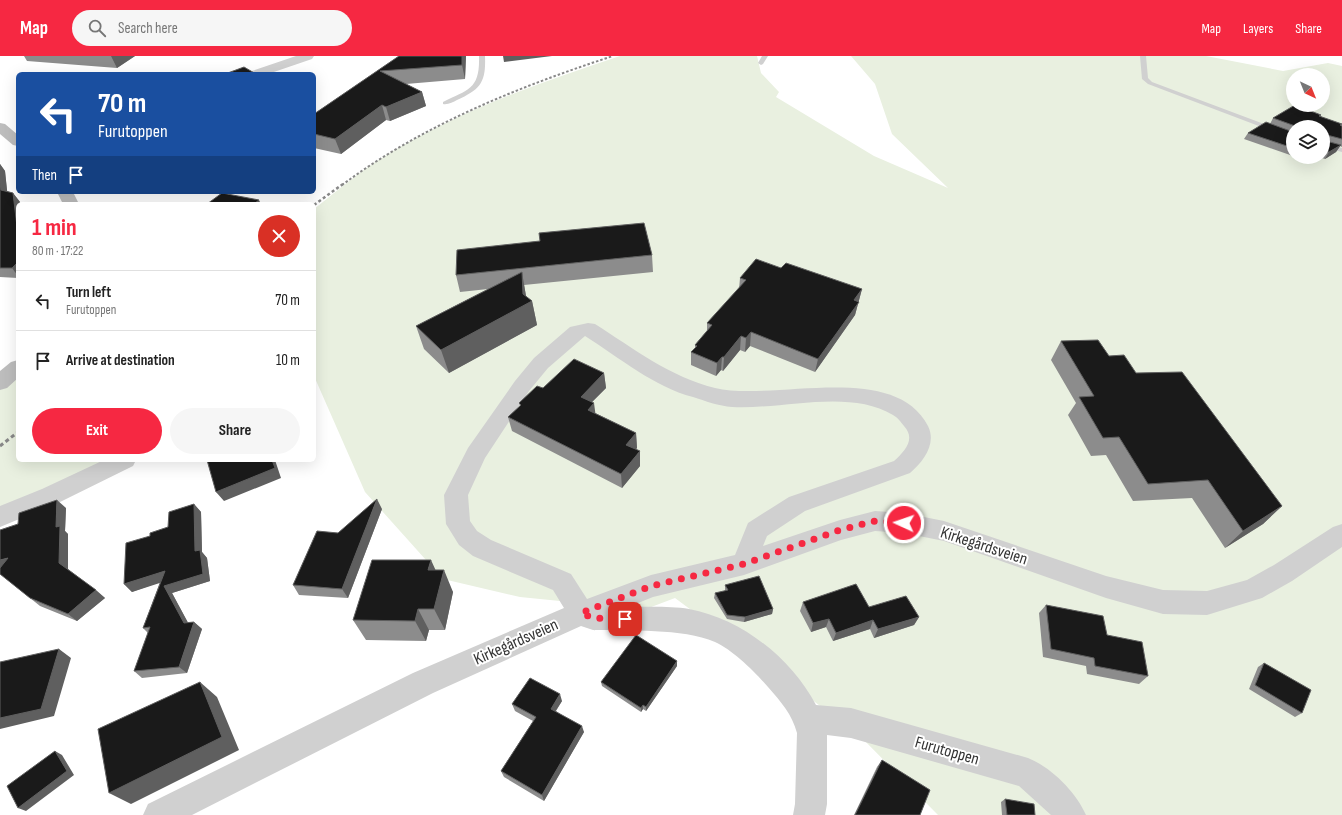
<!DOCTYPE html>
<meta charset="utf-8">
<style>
body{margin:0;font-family:"Sofia Sans Condensed",sans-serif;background:#f6f6f6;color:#222;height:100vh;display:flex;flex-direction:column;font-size:15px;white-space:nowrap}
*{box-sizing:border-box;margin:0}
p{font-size:13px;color:#767676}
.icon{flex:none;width:22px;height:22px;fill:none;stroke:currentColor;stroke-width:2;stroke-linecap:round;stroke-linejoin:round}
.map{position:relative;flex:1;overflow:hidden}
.drawer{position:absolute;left:16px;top:146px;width:300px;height:260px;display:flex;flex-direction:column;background:#fff;border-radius:6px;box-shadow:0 4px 16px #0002}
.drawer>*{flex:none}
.guide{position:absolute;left:16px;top:16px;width:300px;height:122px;border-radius:6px;box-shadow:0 4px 16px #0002;background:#1a4fa0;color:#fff;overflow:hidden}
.needle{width:26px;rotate:137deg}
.fabs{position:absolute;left:1286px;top:12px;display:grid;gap:8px}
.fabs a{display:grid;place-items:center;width:44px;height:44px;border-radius:50%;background:#fff;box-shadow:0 4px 16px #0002;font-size:20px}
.pin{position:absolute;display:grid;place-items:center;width:34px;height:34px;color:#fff;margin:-17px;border-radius:8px;box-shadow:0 2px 6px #0006}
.me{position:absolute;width:44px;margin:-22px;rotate:273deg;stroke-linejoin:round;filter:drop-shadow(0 0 3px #0008)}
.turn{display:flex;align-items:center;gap:14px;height:84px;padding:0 16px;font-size:18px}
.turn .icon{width:52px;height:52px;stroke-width:2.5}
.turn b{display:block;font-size:28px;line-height:34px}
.then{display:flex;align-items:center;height:38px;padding:0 16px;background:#0003;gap:8px;font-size:15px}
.round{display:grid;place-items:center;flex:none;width:42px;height:42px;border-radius:21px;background:#f6f6f6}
.head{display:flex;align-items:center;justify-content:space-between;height:68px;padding:0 16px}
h1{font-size:24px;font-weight:700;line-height:30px;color:#f62842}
.cta{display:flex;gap:8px;margin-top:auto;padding:8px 16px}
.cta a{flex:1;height:46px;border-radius:24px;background:#f62842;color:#fff;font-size:16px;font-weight:700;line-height:46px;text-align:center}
.cta a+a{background:#f6f6f6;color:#222}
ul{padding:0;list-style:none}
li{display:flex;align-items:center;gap:12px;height:60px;padding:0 16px;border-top:1px solid #e0e0e0}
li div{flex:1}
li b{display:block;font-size:15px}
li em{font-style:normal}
header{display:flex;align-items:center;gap:24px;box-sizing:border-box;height:56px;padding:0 20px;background:#f62842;color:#fff}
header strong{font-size:19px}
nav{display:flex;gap:22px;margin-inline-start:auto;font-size:14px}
.search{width:280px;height:36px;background:#f6f6f6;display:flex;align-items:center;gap:10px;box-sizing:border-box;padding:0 14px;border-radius:22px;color:#767676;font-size:15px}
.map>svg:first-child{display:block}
.green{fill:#e9f0e0;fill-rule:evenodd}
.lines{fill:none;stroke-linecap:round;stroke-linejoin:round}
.lane{fill:#d0d0d0;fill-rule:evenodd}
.street{fill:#d0d0d0;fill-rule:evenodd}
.secondary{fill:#bdbdbd;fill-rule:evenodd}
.rail-far2{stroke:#888;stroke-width:2;stroke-dasharray:2.5 2;stroke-linecap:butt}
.rail-far1{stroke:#888;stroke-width:2.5;stroke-dasharray:3 2.5;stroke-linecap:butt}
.rail{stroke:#888;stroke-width:3;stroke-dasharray:4 3;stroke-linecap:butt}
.wall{fill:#8c8c8c}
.shaded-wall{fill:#5f5f5f}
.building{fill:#1a1a1a;stroke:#5f5f5f}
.route{stroke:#f62842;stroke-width:7;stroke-dasharray:0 12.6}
.labels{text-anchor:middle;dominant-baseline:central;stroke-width:4;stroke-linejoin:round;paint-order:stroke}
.near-street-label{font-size:17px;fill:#333;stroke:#fff}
</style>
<header>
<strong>Map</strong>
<div class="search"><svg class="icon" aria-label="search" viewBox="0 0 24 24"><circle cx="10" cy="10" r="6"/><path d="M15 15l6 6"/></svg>Search here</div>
<nav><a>Map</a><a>Layers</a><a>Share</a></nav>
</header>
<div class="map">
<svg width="1342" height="759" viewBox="0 0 1342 759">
<rect width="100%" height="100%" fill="#fff"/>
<!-- green -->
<path class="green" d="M620,0H757L761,17L779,36L776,41L874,100L948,132L892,78L875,28L851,0H1206L1283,15L1328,7L1342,10V759H938L858,678L675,542L609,567L570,546L520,541L443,523L365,436L314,320V153C337,135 360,115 385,100C458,55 539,27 620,0ZM1293,19H1323V49H1293ZM1293,71H1323V101H1293Z
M18,307V404H138L0,464V327Z"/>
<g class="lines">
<!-- lane -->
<path class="lane" d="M479,0H485C486,26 481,33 457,44C453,46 448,49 443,48V46C469,33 480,33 479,0Z
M762,0H768L763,8L761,9L758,7Z
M1140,0H1146L1148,22L1152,26L1293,79V83L1148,28L1142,23Z
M1323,87L1342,92V96L1323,91Z"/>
<!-- street -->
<path class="street" d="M296,0H314L312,3L268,18H250L252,15Z
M588,267L595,268C633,292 670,321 715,332C773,346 894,304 928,370C937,388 923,406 910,417L805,455L767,480L763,490L840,464L875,455L904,457L944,465L1106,520L1163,534L1207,535L1247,524L1274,509L1333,471L1342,468V491L1292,525L1262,542L1207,559L1163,558L1106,542L944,485L904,477L875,475L841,484L744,519L653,541L628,551C646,551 671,550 689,553C742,563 791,602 816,649L851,652L1028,702C1051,711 1076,736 1086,759H1051L1019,730L851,682L827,679V748L825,759H793L795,748L797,677C792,658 781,646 768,631C755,616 733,594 715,586C682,572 629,575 593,574L581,570L433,637L192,759H143L148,748L413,617L564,552L553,534L473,500L459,489L446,468L444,439L468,392L515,325L534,302L570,271ZM585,280C620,302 654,331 693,341C705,345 719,350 732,351C781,354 849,332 893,359C897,361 901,366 904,370C916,383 905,395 894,405L789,441L748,467L735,499L651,519L587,543L571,518L491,484L477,475L470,465L468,439L485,402L529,335L548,312Z
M104,404H136L133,410L58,447L0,471V450L42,433Z"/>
<!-- secondary -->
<path class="secondary" d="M0,67L5,68L18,79V90L13,89L0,78Z
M57,136H73L79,148H63Z
M18,304V322L7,332L0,334V315L11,306Z"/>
<!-- rail-far2 -->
<path class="rail-far2" d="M342,129C423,69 518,31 613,0"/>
<!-- rail-far1 -->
<path class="rail-far1" d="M314,149L343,128"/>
<!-- rail -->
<path class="rail" d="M0,390L18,376"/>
</g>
<!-- wall -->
<path class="wall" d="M24,0H135L117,12L27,5Z
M399,0H466L465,23L406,28L422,36L426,50L390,65L386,64L341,98L314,92V58Z
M1320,60L1342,70V91L1340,90L1336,96L1325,103L1319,101H1323V71H1293V100L1244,83L1248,77L1270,68L1273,62Z
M0,108L5,115L7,135L13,137L20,146L18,148V222L0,221Z
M652,199L653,216L524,229L526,240L532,245L537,269L449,317L424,293L416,270L488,233L460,236L456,219Z
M781,212L862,233L855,259L815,316L750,290L745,296L740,294L723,315L721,314L716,320L691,309V296L695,292V289L707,275V267L739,233L740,222Z
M1061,285L1109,300L1136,317L1282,450L1263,468L1225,492L1192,442L1133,445L1106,399L1091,400L1068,359L1076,347L1051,304Z
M604,317L606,332L592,346L595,357L636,377L637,392L636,393L640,410L622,432L512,375L508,361L520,350L519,347L543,332Z
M194,448L201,456L202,496L207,502L210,525L172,537L188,567L194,566L202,573L187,617L142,622L134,615L148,577L143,572L160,526L132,536L124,528L150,480L168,471Z
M66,452L65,475L68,478V513L105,542L77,565L40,550L0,518Z
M382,453L348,542L299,539L293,529L338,477Z
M436,514L453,536L445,574H429L426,585L366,584L353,564Z
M725,529L773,553L772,558L744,566L727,563L714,542L715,537L725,535Z
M803,546L869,551L919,561L914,569L874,582L870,573L833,585L826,571L811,576L800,555Z
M1046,549L1107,579L1148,620L1139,628L1087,618L1086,610L1043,601L1039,557Z
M1264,607L1302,657L1295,661L1249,633L1258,611Z
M677,610L646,655L643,653L641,656L602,630L601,626Z
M562,645L556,655L584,676L544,745L504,721L501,715L533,665L515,655L512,648Z
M882,704L920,759H854L877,711Z
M1005,743L1035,759H1002L1001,746Z"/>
<!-- shaded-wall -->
<path class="shaded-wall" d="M111,0H135L117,12Z
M462,0H466L465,23L462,9Z
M503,0H552L504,6Z
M422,36L426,50L390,65L386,51Z
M382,49L386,64L341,98L335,83Z
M1341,89L1336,96L1325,103L1329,96Z
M0,108L5,115L8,143L1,134L0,127Z
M13,137L20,146V148H18V179Z
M259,144L261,148H254Z
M18,206V220L12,212Z
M522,216L526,240V248L532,245L537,269L449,317L441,294L523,238Z
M862,233L855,259L815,316L818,303L854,244Z
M751,276L750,290L745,296L746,282Z
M741,280L740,294L723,315L724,301Z
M722,301L721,314L716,320L717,307Z
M604,317L606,332L583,355L581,341Z
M594,347L596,362L588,354Z
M636,377L637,392L627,403L626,389Z
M640,395V410L622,432L621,418Z
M272,404H275L281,422L224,445L216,436Z
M377,443L382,453L348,542L342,533Z
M57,444L66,452L65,475L68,478V514L59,507L56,471Z
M194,448L201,456L202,496L207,502L210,525L172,537L192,574L184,567L164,530L195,495Z
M1282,450L1263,468L1225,492L1243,475Z
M8,502L0,515V504Z
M431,504L441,526L428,514Z
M444,514L453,536L445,574L434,553Z
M165,515L172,523L132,536L124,528Z
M96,534L105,542L77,565L68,558Z
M418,553L429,574L426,585L415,565Z
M773,553L772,558L744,566L745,561Z
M919,561L914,569L874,582L878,573Z
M829,563L826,571L811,576L813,567Z
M873,564L870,573L833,585L836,577Z
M194,566L202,573L187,617L179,611Z
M59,593L71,602L54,660L0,673V662Z
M677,605V610L646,655V651Z
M200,626L217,641L239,694L131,748L109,737Z
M560,638L562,645L553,659L551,653Z
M643,649V653L641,656V652Z
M582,670L584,676L544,745L542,739Z
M55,695L62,699L74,719L26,755L18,752Z"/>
<!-- building -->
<path class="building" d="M399,0H462V9L380,15L422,36L386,51L382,49L335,83L314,78V58Z
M244,11L256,18H225Z
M1295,49L1321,59L1319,60L1342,68L1340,69L1342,70V83L1327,79L1326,85L1341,89L1329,96L1323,94V71H1298L1273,62Z
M1266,66L1293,76V92L1248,77Z
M0,127L1,134L13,137L18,179V206L12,212H0Z
M222,137L259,144L254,148H207Z
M644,167L652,199L456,219L457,194L540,185L539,177Z
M756,203L781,212L786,207L862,233L854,244L859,246L818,303L751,276L746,282L741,280L724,301H722L717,307L691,296L697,290L695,289L712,269L707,267L746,224L740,222Z
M522,216L523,238L532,245L441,294L416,270Z
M1098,284L1109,300L1124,299L1136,317L1182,316L1282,450L1243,475L1208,424L1148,428L1119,381L1103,382L1079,341L1094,340L1061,285Z
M574,303L604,317L581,341L594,347L588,354L636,377L626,389L640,395L621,418L508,361L521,349L519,347L537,330L543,332Z
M207,404H272L275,412L216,436Z
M377,443L342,533L293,529L317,475L338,477Z
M57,444L56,471L60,470L59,507L96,534L68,558L30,542L0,518V512L8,502L0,504V474L18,468L19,457Z
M194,448L195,495L200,494L203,518L164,530L184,567L194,566L179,611L134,615L150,571L143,572L165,515L124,528L126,487L150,480V477L168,471L169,456Z
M372,504H431L428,514H444L434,553H418L415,565L353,564Z
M759,520L773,553L745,561L727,559L715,537L728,534L725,529Z
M856,528L869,551L906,540L919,561L878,573L873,564L836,577L829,563L813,567L803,546Z
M1046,549L1103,560L1107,579L1142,586L1148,620L1095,610L1094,602L1051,593Z
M636,579L677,605L646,651L643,649L641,652L601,626Z
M59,593L41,653L0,662V606Z
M1264,607L1311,634L1302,657L1255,629Z
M530,622L560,638L551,653L582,670L542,739L501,715L536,661L512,648Z
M200,626L222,681L109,737L98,673Z
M55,695L67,715L18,752L7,730Z
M882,704L930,734L920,759H855Z
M1005,743L1034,748L1035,759H1007Z"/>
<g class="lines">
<!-- route -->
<path class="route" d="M625,563L593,562L581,557L651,530L744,508L840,474L875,465L904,467"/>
</g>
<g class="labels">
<!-- near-street labels -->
<g class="near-street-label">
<text transform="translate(984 490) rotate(18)">Kirkegårdsveien</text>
<text transform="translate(516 586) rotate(-24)">Kirkegårdsveien</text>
<text transform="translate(947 695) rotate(16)">Furutoppen</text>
</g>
</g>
</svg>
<div class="fabs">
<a><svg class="needle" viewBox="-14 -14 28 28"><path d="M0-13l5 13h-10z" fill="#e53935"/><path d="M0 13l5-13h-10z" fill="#767676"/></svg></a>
<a><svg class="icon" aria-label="layers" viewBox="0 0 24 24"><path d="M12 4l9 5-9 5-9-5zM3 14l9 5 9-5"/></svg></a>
</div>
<div class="pin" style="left:625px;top:563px;background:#d93025"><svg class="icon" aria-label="arrive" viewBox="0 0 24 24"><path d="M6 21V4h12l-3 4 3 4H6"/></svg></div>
<svg class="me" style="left:904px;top:467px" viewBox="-20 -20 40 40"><circle r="17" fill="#f62842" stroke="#fff" stroke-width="3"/><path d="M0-11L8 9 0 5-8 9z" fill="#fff"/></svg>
<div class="guide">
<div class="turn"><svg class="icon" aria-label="left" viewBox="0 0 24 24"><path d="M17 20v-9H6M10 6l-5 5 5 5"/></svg><div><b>70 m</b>Furutoppen</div></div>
<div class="then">Then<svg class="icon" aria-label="arrive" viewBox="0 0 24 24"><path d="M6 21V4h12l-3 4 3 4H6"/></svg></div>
</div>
<section class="drawer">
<div class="head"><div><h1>1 min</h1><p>80 m · 17:22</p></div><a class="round" style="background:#d93025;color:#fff"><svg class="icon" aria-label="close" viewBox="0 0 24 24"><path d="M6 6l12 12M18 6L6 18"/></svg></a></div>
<ul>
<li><svg class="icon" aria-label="left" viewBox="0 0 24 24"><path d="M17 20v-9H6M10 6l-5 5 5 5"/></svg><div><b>Turn left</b><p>Furutoppen</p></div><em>70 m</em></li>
<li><svg class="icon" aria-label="arrive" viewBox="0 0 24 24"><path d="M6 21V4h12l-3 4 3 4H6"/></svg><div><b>Arrive at destination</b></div><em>10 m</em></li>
</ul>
<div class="cta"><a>Exit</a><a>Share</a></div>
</section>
</div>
